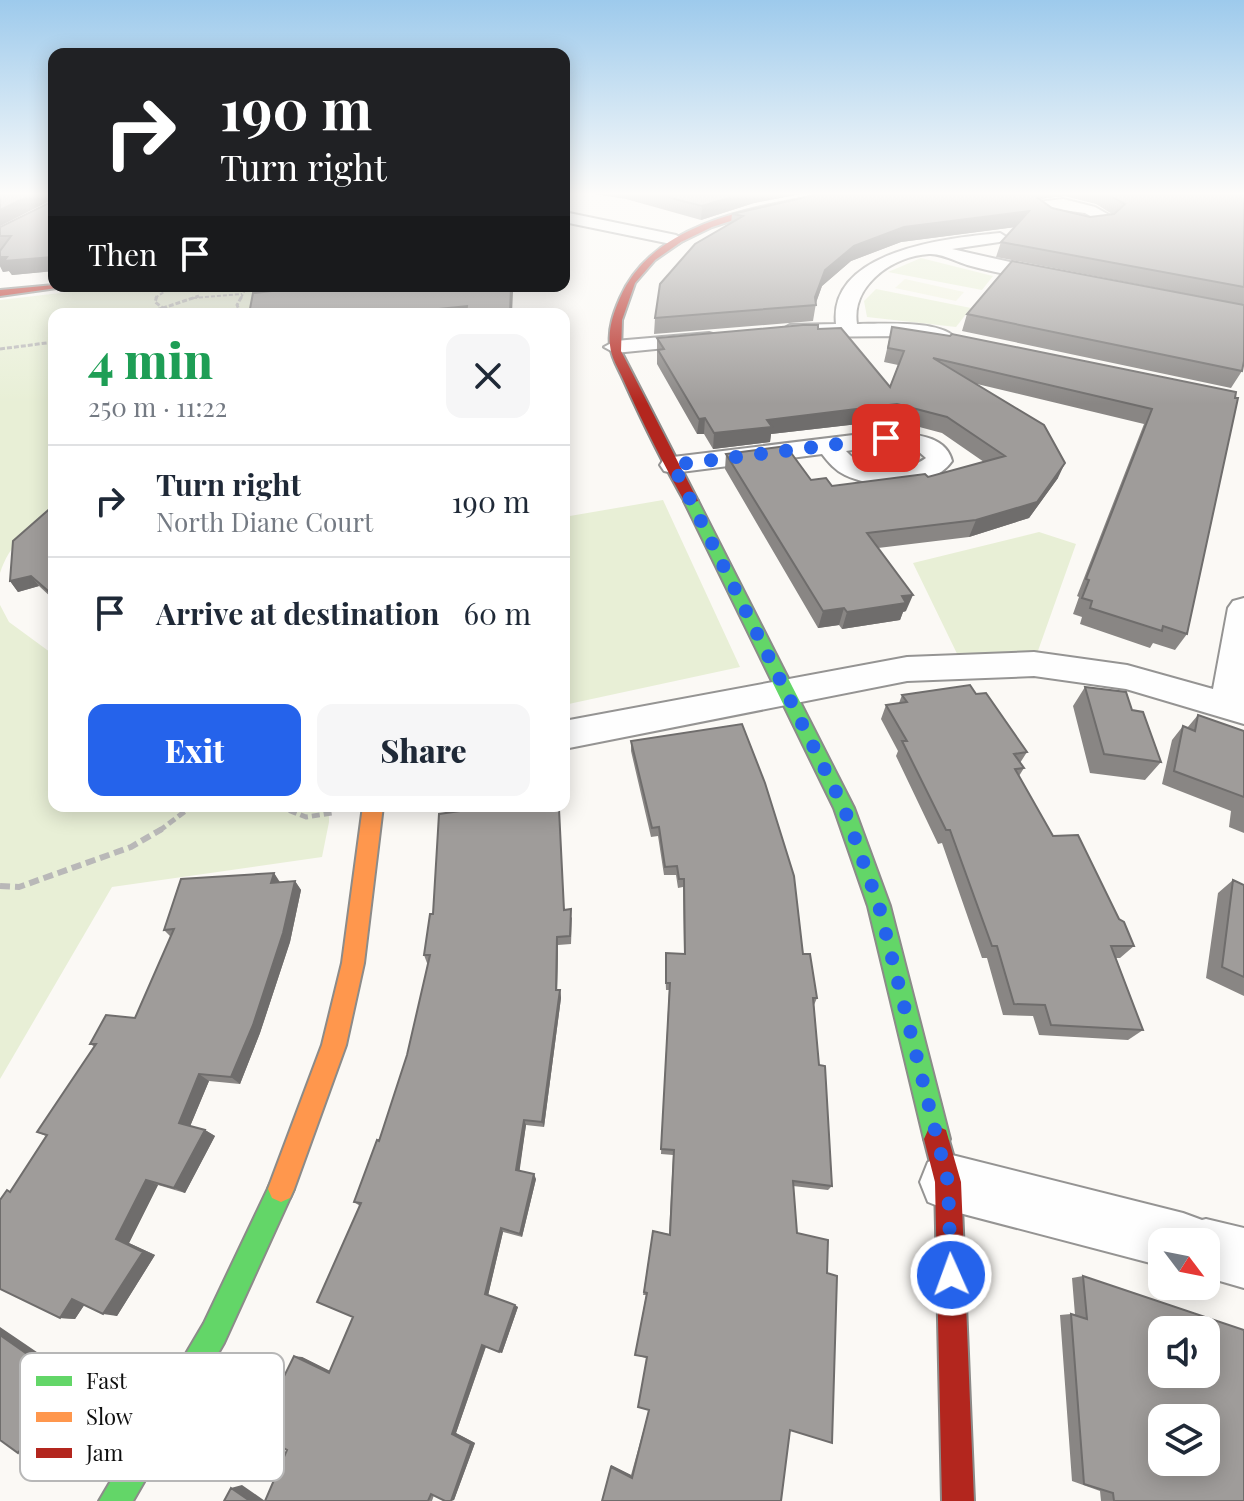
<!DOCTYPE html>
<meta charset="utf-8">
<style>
body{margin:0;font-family:"Playfair Display",serif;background:#f6f6f7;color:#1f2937;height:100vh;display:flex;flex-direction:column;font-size:30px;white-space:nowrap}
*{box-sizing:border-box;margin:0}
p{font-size:26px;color:#747a83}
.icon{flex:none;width:44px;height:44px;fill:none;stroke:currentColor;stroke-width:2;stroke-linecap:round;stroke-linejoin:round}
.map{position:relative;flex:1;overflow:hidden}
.details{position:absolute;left:48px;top:308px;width:522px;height:504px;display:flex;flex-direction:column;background:#fff;border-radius:16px;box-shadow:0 4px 20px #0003}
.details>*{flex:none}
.guide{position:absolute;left:48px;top:48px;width:522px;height:244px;border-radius:16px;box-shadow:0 4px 20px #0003;background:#202124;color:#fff;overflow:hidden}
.needle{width:52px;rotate:122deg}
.controls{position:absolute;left:1148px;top:1228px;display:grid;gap:16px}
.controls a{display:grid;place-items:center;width:72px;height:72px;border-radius:16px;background:#fff;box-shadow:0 4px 20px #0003;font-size:40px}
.pin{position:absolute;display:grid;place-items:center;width:68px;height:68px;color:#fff;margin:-34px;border-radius:16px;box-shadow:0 4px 12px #0006}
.me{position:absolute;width:88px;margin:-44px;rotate:358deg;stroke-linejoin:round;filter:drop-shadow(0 0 6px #0008)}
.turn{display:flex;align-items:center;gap:28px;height:168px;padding:0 40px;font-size:36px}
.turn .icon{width:104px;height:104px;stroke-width:2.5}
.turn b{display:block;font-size:56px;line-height:68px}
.then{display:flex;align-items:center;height:76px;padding:0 40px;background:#0003;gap:16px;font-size:30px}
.round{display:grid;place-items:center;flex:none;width:84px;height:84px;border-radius:16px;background:#f6f6f7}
.overview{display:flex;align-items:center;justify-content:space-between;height:136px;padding:0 40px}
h1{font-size:48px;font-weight:800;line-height:60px;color:#1e9e55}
.cta{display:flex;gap:16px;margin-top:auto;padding:16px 40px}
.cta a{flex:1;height:92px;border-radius:16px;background:#2563eb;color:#fff;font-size:32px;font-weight:800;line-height:92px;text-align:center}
.cta a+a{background:#f6f6f7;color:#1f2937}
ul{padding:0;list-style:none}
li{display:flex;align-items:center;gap:24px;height:112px;padding:0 40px;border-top:2px solid #e0e1e3}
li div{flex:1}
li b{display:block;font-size:30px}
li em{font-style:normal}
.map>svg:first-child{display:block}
.green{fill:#e8efd6}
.pitch{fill:#f1f3e0}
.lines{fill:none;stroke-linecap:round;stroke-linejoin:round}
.street-casing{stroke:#959493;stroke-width:4}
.fast-casing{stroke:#8c8b89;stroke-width:4}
.slow-casing{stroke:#8c8b89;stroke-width:4}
.jam-casing{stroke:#8c8b89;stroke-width:4}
.path-far3{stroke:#b9b8b8;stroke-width:2;stroke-dasharray:4 2;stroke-linecap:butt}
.path-far2{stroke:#b9b8b8;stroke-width:3;stroke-dasharray:5 2;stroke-linecap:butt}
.path-far1{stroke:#b9b8b8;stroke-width:5;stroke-dasharray:8 4;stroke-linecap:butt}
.path{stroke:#b9b8b8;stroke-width:6;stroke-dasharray:10 5;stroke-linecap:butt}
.street{fill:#fefefe;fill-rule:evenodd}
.fast{fill:#63d668;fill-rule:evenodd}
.slow{fill:#ff974d;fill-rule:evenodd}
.jam{fill:#b3261e;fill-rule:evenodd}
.wall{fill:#898684;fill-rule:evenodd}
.shaded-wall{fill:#6f6d6c}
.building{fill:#9f9c9a;stroke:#6f6d6c;stroke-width:2;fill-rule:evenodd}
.route{stroke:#2563eb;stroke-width:14;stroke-dasharray:0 25.2}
.key{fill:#fff;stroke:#b7b7b7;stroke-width:2}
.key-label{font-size:22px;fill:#0f0f0f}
</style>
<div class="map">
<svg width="1244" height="1501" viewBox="0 0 1244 1501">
<rect width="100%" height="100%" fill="#fbf9f5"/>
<!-- green -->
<path class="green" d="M921,258L993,276L982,290L888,272Z
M120,286H257L252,314H54V506C31,526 10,543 0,573V300Z
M876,289L971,308L956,327L867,317L864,301Z
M663,500L740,667L564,705V517Z
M1039,532L1076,544L1034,662L963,666L913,563Z
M0,605L9,622L54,655V806H329V822L322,857L112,887L0,1079Z"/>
<!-- pitch -->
<path class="pitch" d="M905,279L964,292L956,301L895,288Z"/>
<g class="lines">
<defs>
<path id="street" d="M1063,199L1095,207L1116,219C1095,239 1049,225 1030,207L1038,202ZM1056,209L1085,213L1096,219L1077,218Z
M564,212L676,235L684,240L676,245L564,222Z
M1000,233L1008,238L1006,241L952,249L1063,274L1066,278L1063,282L1057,283C1028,278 999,274 971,266C958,263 942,253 929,254C892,256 851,286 857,324C879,324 939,320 954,337L951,341L944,343L905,336L790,337L780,331L790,325L836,324C828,250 948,238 1000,233Z
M709,333L716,335L719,339L716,343L615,353L604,347L615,341Z
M886,431C910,435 945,433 952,461C931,491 874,489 845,475C835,470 829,463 822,454L673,473L664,471L660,465L664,459L673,457ZM886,445L918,451L926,458C902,475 865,473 846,451Z
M1244,598V724L1126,689L1034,676L907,681L564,749V721L907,657L1034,652L1127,665L1213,689L1228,608L1233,601Z
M948,1154L1183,1213L1202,1220L1206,1219L1244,1228V1288L1206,1277V1242H1162V1266L948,1210L928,1202L920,1182L928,1162Z"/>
<path id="fast" d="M691,497L698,501L854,808L890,906L950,1139L946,1148L937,1152L928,1148L924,1139L868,906L834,808L684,501Z
M281,1176L290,1180L294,1189L224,1343L133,1501H99L204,1323L272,1180Z"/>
<path id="slow" d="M363,806H383L364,963L346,1045L294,1189L290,1198L281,1202L272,1198L268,1189L322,1045L342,963Z"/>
<path id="jam" d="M829,194H842L746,216L712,227L681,242L655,260L635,283L622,320L621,351L698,501L686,504C663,464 642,421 623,379C618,368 611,357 610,345C608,328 614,312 620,298C653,221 757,207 829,194Z
M54,285L71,286L0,296V290Z
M937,1126L946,1130L961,1182L974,1501H942L935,1182L924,1139L928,1130Z"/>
</defs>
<!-- street casing -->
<use href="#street" class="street-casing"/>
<!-- fast casing -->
<use href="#fast" class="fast-casing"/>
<!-- slow casing -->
<use href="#slow" class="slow-casing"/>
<!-- jam casing -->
<use href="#jam" class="jam-casing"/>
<!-- path-far3 -->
<path class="path-far3" d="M155,298L173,286
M193,298L242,294
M241,298L247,286"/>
<!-- path-far2 -->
<path class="path-far2" d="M157,296L155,302L163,308
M138,314L163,308
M184,314L163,308L199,296
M241,314L237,305L242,296
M0,349L54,342"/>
<!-- path-far1 -->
<path class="path-far1" d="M278,806L306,817L332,813
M159,831L192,806"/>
<!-- path -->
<path class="path" d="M0,886L19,887L131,847L162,829"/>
<!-- street -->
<use href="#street" class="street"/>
<!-- fast -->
<use href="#fast" class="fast"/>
<!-- slow -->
<use href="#slow" class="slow"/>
<!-- jam -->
<use href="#jam" class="jam"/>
</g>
<!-- wall -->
<path class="wall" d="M0,194H54V271L12,275L9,271L3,272L0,266V227L49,203V201L0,226Z
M593,194H800L754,203L701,220L626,199Z
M819,194H1244V305L996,257L1001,242L1015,227L901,242L851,261L822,286L816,303L813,321L654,334L655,318L731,223L732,214ZM1064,196L1096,204L1112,214L1090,217L1052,208L1040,199Z
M967,314L1242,371L1231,388L962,331Z
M892,327L1236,392L1187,634L1175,650L1153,643L1150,648L1080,624L1082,617L1073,614L1079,597L1077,596L1144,424L977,384L1058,478L1029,518L969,537L878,548L906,611L903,612L900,620L842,629L839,625L818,628L725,469L726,454L832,486L928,477L984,462L942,433L893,420L771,434L770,442L713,449L704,434H697L657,364V338L818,329L890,387L898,365L884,362Z
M54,505V600L39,586L18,592L10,581Z
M1085,687L1132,710L1161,762L1145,780L1090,773L1073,706Z
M976,694L1027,752L1020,763L1024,768L1019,776L1053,836L1119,919L1134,946L1120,958H1116L1143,1030L1128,1040L1039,1035L1033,1016L1003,1015L987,958H982L942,843L938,844L896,756L898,751L881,719L886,705L899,703L902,695Z
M1198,715L1244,731V833L1229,827L1231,811L1162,784L1172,740L1183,726L1187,728Z
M631,741L803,954L817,998L814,1005L819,1065L832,1186L828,1190L793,1186L790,1430L602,1501L611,1465L631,1475L649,1410L646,1358L635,1355L646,1295H643L653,1231L669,1234L673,1155L661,1154L669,990H666L665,961L666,953L684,954L683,887L678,888L676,875H664L658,836L651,837L631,751Z
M274,873L280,882L295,881L301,890L290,942L260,1033L240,1084L209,1081L190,1126L205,1130L215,1136L185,1193L158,1185L129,1243L155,1255L117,1316L84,1305L75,1319L60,1318L11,1191L46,1136L37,1132L95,1047L90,1044L135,1018L171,937L164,930Z
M1233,880L1244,885V996L1206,978L1218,893Z
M565,910L572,918L571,944L558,945L557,990H560L561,998L544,1127L526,1125L519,1171L536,1179L522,1237L503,1232L488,1295L518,1307L502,1353L486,1347L456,1433L475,1443L454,1500L446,1501L434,1495L432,1501H265L287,1450L302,1357L330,1371L353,1317L360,1206L354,1202L379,1141L407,1055L429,963H427L424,955Z
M1083,1276L1244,1501H1101L1100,1491L1072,1481L1060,1315L1071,1314L1075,1315L1072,1278Z"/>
<!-- shaded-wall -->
<path class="shaded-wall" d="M33,194H50L53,199L0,226V210Z
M742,194H800L754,203L701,220L702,206Z
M1032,194H1065L1064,196L1038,199Z
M1029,211L1024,226L901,242L851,261L822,286L815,305V297L825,270L854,246L904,227Z
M54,256V271L12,275L9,271L3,272L0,266V257Z
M511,286H518L513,292L512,314H510Z
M467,306L468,314H389Z
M897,404L893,420L771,434L770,442L713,449L714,433L767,420Z
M705,418L704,434H697L699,419Z
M1065,463L1058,478L1029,518L969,537L976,520Z
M31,576L39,586L18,592L10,581Z
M913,595L906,611L903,612L900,620L842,629L847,612L902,596Z
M844,608L839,625L818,628L823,611Z
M274,873L280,883H271Z
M295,881L301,890L290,942L260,1033L240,1084L231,1077Z
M557,937L558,945L557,997L556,990Z
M560,990L561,998L544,1127L542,1122Z
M199,1074L209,1081L189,1129L179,1123Z
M524,1120L526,1125L519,1175L516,1170Z
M205,1130L215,1136L185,1193L174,1188Z
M534,1174L536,1179L522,1237L520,1234Z
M146,1180L158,1185L129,1243L155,1255L117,1316L103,1314L116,1239Z
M501,1228L503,1232L488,1296L485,1294Z
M72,1299L87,1301L75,1319L60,1318Z
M515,1305L518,1307L502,1353L499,1352Z
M0,1327L81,1382L33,1451L18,1453L0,1335Z
M482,1345L486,1346L456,1433L475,1443L454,1500L451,1501L452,1434Z
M294,1356L302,1357L336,1374L329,1373Z
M611,1465L631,1475L632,1478L611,1467Z
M242,1485L265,1501H250L231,1488Z"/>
<!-- building -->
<path class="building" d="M0,194H33L0,210Z
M50,194H54L53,257L4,261L7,257H0V251L11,236H0V227L49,203Z
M656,194H742L702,206Z
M819,194H1032L1052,208L1090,217L1114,214L1125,204L1107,194H1244V287L1001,242L1029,211L904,227L854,246L825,270L815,297L816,305L655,318L660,284L695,244L743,216L732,214Z
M1012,261L1244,305V361L1242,371L967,314Z
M318,286H511L510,314H466L467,306L389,314H249L253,293Z
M803,325H818V329L841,328L890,387L904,351L888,348L892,327L950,336L952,334L1236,392L1235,398H1238L1187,634L1163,626L1162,631L1090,608L1092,601L1082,598L1089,580L1086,579L1152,409L933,358L1044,425L1065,463L1037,502L976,520L867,533L913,595L902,596L906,603L847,612L844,608L823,611L726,454L786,446L811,480L826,478L832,486L925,474L928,477L1005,456L947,417L897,404L767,420L772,427L714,433L705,418L699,419L658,350L664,349L657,338Z
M54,505V596L31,576L10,581L13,541Z
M970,685L976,694L986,693L1027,752L1014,754L1024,768L1015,769L1053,836L1078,835L1119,919L1124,922L1134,946H1111L1143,1030L1051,1025L1045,1005L1014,1004L997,946H992L950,830H946L902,741H907L886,705L907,702L902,695Z
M1085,687L1126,692L1132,710L1143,712L1161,762L1104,754Z
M1198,715L1244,731V797L1174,771L1183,726L1195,731Z
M742,724L765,783L794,876L803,954H810L817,998H813L819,1065L825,1066L832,1186L793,1181L797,1233L828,1240L827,1273L837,1276L832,1443L790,1430L781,1501H602L611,1467L632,1478L649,1410L638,1407L647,1357L635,1355L647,1293L644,1292L653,1231L670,1235L674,1150L661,1149L670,983H666V953L685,954L684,879H679L677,866L665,867L659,827L652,828L631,741Z
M461,806H552V809H559L564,910L571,909L570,936L557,937L556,990H560L542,1122L524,1120L516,1170L534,1174L520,1234L501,1228L485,1294L515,1305L499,1352L482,1345L452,1434L471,1444L451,1501H445L431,1494L428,1501H265L287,1450L256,1433L294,1356L329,1373L353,1317L317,1302L361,1203L354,1202L377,1140L379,1141L407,1055L430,955H424L430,914H433L439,814L461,811Z
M274,873L271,883L295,881L283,933L253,1025L231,1077L199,1074L179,1123L205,1130L174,1188L146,1180L116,1239L143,1252L103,1314L72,1299L60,1318L0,1289V1200L7,1190L10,1192L47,1135L37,1132L96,1044H90L106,1015L135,1018L174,929L164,930L181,879Z
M1233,880L1244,885V977L1222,967Z
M1083,1276L1244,1330V1501H1114L1113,1493L1084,1484L1071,1314L1087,1319ZM1162,1330H1206V1374H1162ZM1162,1418H1206V1462H1162Z
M0,1335L67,1382L18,1453L0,1440Z
M231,1488L250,1501H224Z"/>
<!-- sky -->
<linearGradient id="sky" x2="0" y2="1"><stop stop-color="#9dcaec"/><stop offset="0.48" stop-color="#fdfcfa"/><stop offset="1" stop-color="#fdfcfa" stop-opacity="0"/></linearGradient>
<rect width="1244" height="404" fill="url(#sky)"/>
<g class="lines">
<!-- route -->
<path class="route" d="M886,438L673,465L844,808L879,906L948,1182L951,1275"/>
</g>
<!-- legend -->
<rect x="20" y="1353" width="264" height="128" rx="12" class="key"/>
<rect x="36" y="1376" width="36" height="10" fill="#63d668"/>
<rect x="36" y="1412" width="36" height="10" fill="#ff974d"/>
<rect x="36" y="1448" width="36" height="10" fill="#b3261e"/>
<g class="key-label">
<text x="86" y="1389">Fast</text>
<text x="86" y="1425">Slow</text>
<text x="86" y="1461">Jam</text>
</g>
</svg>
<div class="controls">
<a><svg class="needle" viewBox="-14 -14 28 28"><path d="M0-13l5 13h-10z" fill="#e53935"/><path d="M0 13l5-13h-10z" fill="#747a83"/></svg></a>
<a><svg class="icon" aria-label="sound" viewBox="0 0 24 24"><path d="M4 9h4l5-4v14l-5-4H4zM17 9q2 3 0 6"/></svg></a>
<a><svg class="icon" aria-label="layers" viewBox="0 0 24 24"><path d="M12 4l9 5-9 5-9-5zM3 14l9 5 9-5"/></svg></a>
</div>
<div class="pin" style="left:886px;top:438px;background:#d93025"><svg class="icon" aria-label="arrive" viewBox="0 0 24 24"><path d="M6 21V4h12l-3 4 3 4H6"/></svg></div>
<svg class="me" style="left:951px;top:1275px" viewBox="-20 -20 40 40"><circle r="17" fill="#2563eb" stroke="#fff" stroke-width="3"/><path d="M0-11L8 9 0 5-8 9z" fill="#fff"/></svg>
<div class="guide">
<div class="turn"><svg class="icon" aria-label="right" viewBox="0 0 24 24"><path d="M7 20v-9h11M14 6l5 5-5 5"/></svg><div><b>190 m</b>Turn right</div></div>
<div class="then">Then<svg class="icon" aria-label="arrive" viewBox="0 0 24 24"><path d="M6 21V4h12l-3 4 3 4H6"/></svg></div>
</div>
<section class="details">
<div class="overview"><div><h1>4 min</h1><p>250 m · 11:22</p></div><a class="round"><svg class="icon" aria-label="close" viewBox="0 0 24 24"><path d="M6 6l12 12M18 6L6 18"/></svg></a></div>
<ul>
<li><svg class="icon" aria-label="right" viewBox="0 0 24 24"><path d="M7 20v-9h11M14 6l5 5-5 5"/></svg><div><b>Turn right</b><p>North Diane Court</p></div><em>190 m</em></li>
<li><svg class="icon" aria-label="arrive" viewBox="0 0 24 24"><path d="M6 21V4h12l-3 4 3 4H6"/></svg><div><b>Arrive at destination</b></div><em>60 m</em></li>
</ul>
<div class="cta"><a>Exit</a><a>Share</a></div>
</section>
</div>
